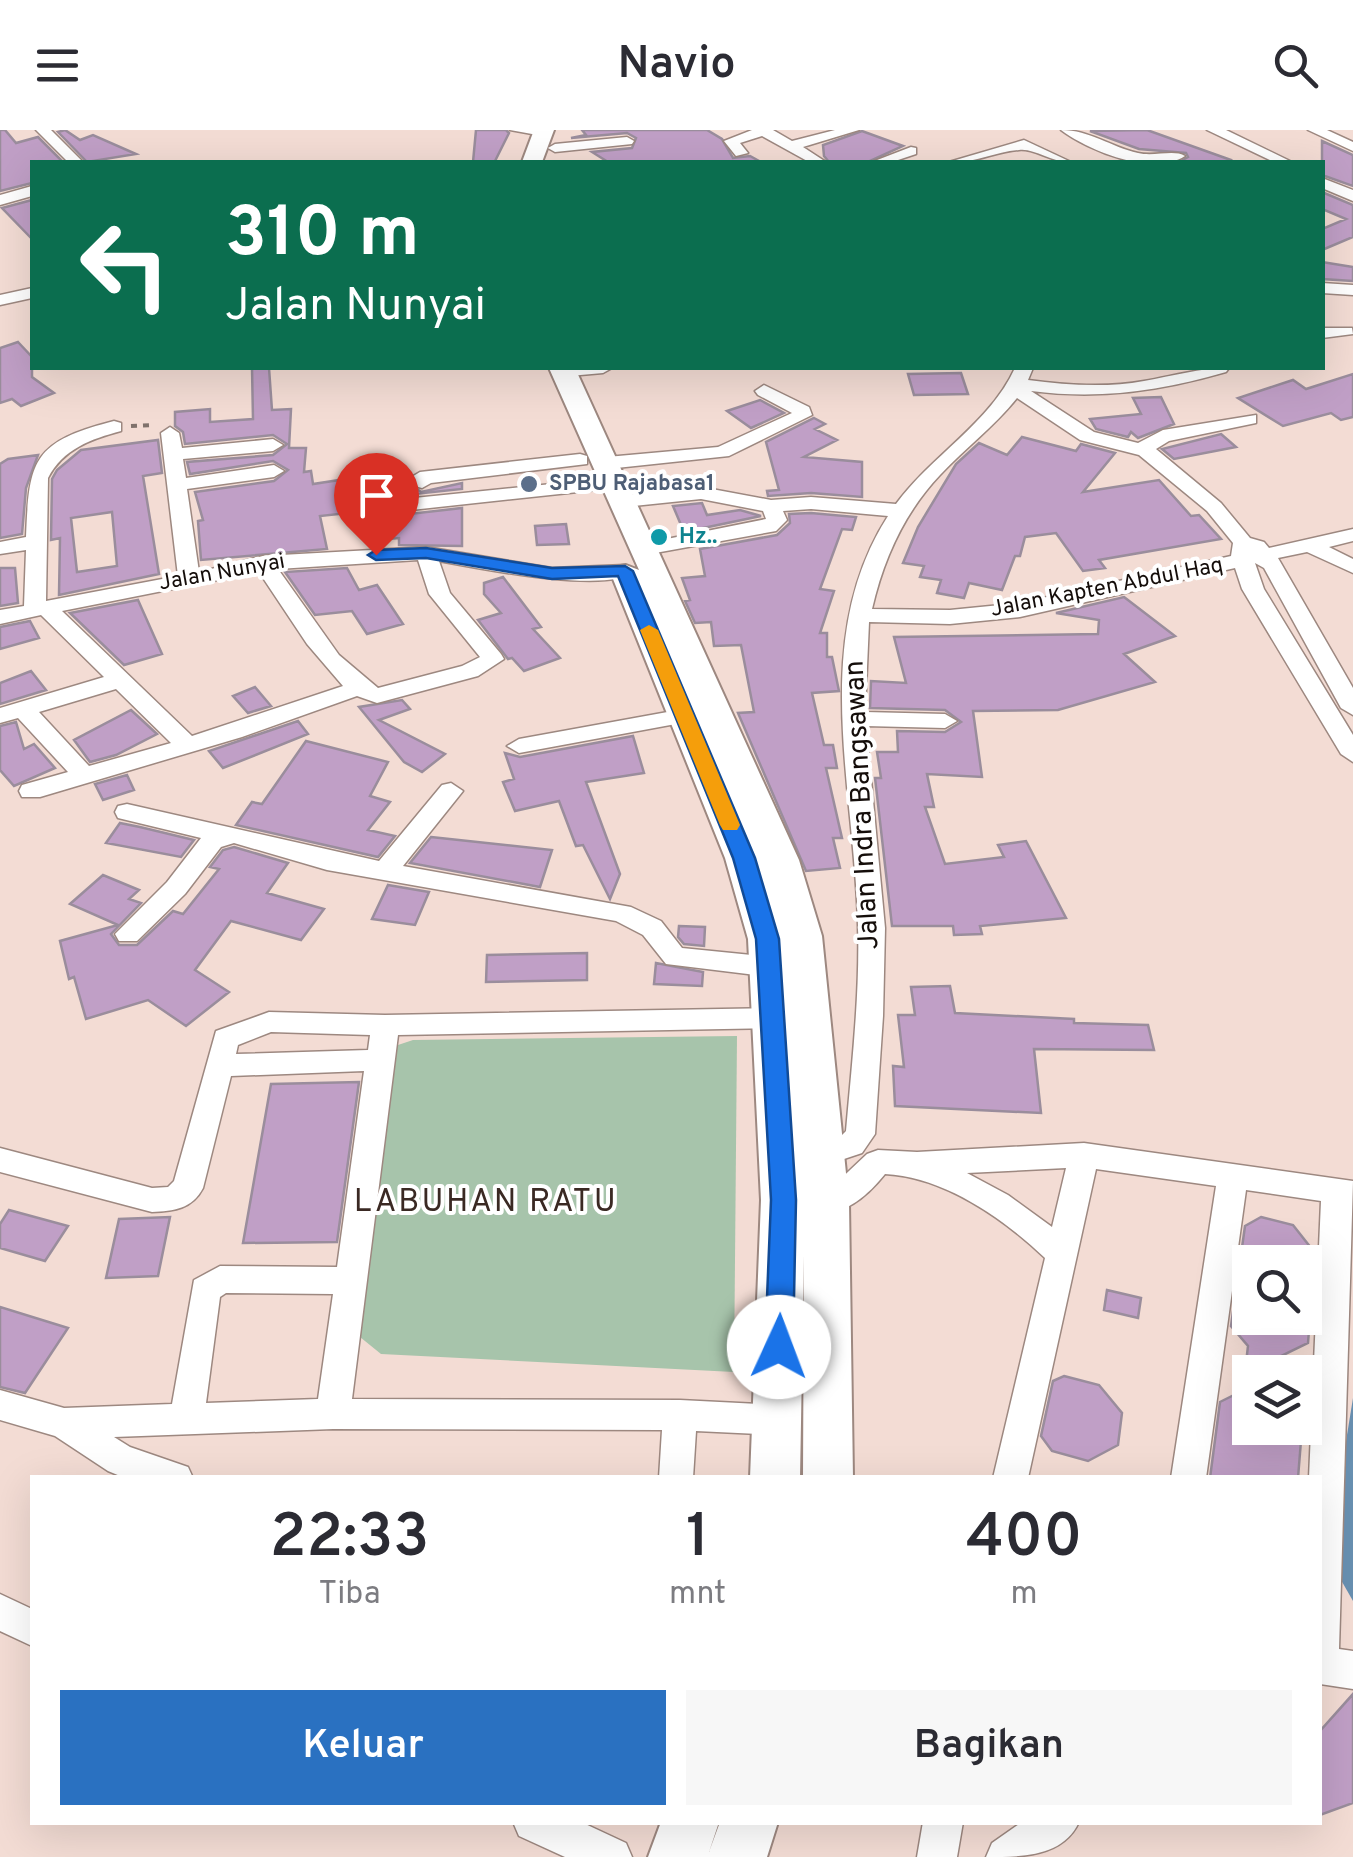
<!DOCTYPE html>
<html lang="id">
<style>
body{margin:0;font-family:Overpass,sans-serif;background:#f7f7f7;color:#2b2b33;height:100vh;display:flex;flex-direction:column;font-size:38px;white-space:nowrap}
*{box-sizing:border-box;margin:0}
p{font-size:32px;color:#7c7c81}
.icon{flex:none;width:55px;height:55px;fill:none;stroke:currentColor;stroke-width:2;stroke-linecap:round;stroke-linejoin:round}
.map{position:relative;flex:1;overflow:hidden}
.details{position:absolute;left:30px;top:1345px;width:1292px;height:350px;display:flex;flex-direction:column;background:#fff;border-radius:0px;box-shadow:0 10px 40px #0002}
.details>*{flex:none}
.guide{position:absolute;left:30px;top:30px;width:1295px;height:210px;border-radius:0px;box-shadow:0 10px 40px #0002;background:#0b6e4f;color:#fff;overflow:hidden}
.tools{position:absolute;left:1232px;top:1115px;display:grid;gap:20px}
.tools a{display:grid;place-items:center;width:90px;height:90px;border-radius:0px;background:#fff;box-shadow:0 10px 40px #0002;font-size:50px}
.pin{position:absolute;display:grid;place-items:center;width:85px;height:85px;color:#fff;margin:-102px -42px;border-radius:50% 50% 50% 0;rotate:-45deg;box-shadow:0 0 10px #0007}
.pin .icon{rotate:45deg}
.me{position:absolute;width:110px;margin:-55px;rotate:2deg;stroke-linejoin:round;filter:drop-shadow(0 0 8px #0008)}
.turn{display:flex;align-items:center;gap:35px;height:210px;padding:0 30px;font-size:45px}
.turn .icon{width:130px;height:130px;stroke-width:2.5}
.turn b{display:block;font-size:70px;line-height:85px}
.eta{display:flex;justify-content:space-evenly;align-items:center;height:170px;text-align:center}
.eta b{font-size:60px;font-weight:600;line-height:70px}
.primary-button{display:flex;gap:20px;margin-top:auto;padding:20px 30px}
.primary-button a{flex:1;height:115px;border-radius:0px;background:#2a71c1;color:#fff;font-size:40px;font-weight:600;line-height:115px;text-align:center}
.primary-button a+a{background:#f7f7f7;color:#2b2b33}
header{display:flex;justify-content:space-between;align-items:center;height:130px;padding:0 30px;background:#fff;font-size:45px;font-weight:600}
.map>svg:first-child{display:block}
.green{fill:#a7c4ab}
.water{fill:#6890b1}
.building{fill:#c09fc6;stroke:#9a8d9c;stroke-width:2.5;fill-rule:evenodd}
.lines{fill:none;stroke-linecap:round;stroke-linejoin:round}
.minor-casing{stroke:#9d8880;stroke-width:3}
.highway-casing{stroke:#9d8880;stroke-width:4}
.path{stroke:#7f716b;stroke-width:4;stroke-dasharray:6 6;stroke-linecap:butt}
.minor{fill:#fff;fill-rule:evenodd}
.highway{fill:#fff;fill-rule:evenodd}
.route{fill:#1a73e8;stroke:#114b97;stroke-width:2.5}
.slow{fill:#f59e0b}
.service-dot{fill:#5c6f8a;stroke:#fff;stroke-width:4}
.culture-dot{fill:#0f9aa8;stroke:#fff;stroke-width:4}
.labels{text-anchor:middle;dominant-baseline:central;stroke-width:8;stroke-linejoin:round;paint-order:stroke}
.far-service-label{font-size:22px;font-weight:bold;fill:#4e5e75;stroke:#fff;text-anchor:start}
.far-culture-label{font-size:22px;font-weight:bold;fill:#0d838f;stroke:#fff;text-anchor:start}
.far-street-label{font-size:22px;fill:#140d0a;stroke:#fff}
.street-label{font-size:28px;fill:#140d0a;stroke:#fff}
.quarter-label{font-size:32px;letter-spacing:2.5px;fill:#3a2923;stroke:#fff}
</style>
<header><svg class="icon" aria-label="menu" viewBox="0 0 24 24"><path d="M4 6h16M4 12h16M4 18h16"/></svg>Navio<svg class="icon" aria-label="search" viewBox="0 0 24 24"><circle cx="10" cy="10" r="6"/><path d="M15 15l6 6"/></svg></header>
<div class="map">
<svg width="1353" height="1727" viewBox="0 0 1353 1727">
<rect width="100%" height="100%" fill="#f3dcd4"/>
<!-- green -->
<path class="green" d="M737,906L734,1242L381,1224L360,1207L357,1181L392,917L413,910Z"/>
<!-- water -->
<path class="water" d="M1353,1268V1471L1337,1443L1334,1385Z"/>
<!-- building -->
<path class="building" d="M0,0H5L16,13L38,7L63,32H32V53L0,61Z
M65,0L80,10L93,5L136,24L87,32L58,2Z
M476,0H506L509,3L495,31L473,32Z
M582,0H707L722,9L733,28L750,26L761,32H608L592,22L632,18L636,8L627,3L571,8L586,5Z
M1147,0L1231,30L1230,32H1179L1188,27L1186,23L1139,19L1090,1Z
M862,1L903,16L868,32H829L824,26L823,15Z
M1322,11L1353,25V56L1322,45Z
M1322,62L1353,75V107L1322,120V99L1346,89L1322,79Z
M32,70V109L2,78Z
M1322,132L1353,137V151L1322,149Z
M18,212L32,227V247L54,263L21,276L12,269L0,273V218Z
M252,238H269L272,280L291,279L289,318H306L304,342L311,341L313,354L359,347L361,355L409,353L421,362L462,353V359L377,368L367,355H353L347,365L357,382L320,386L327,419L201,430L198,391L203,390L195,362L274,351L288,340L273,331L190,344L187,332L273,325L287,314L273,305L185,314L183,302L175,296V282L210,279V292L253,289Z
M961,243L968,264L914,265L908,244Z
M1353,244V287L1341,290L1331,283L1283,296L1238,268L1293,250L1306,259Z
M1161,267L1174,294L1138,308L1131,302L1128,307L1096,299L1090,289L1141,284L1133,268Z
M760,270L784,283L751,298L727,281Z
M814,288L825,294L815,299L837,310L804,327L862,332V367L811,363L768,366L767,361L779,360L766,312Z
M1221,304L1236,317L1174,329L1162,319Z
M1022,307L1076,321L1081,314L1115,323L1083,362L1159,350L1191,386L1199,385L1221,409L1099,430L1105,438L1083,441L1056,403L1025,407L1020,426H1015L1002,460L969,453L964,468L937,463L941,450L920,447L924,436L903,433L918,397L956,334L979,313L1007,325Z
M158,310L162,343L143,346L159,444L59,465L60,408L51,410L52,349L57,340L81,320ZM112,382L117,436L77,442L71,388Z
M38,325L26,358L22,404L0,408V334L8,329Z
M702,373L707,385L740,380L761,386L684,402L673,376Z
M462,378V416L399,415V408L367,411L364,385L374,388Z
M811,383L856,387L852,400L842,399L820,459L834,461L820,503H827V527H832L839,561L812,563L824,615H833L837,638H826L842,708H833L840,738L806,741L738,583L754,582L741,515L714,516L711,492L695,493L685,471L690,470L682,448L705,446L700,419L777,405L790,393L789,384Z
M566,394L569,414L537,415L535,396Z
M0,438H15L18,473L0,476Z
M347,438L359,460L377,455L403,494L367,504L352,481L315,485L285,442Z
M503,447L541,497L533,499L560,528L524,541L512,528L508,529L478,490L501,483L484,464V453Z
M1124,467L1175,506L1124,524L1155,552L1058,580L973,581L982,647L927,644L934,677H925L945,734L1004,727L998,715L1026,711L1066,788L980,796L982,804L954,805L953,796H892L875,648H881L877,622H898L897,601L945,602L961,592L945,580L870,578L871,551L906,553L894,507L1098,504L1099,490L1056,483Z
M138,470L162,524L124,535L70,483Z
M30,491L39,508L0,519V497Z
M31,541L46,560L0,574V553Z
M255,557L271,576L248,583L233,566Z
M402,570L410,579L379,590L445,624L422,642L404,632L359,577Z
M131,580L157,604L116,625L90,632L74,610Z
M298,591L308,604L223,638L209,621Z
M16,592L24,619L34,614L55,638L14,656L0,640V596Z
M633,606L644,643L586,652L620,744L610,769L583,715L576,716L559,671L515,681L503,652L514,649L505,623L520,627Z
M306,611L388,632L370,666L390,672L368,700L395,706L378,727L236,695L252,672L262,674Z
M127,645L134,660L103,670L95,654Z
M120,693L140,697L194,710L181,727L106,713Z
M431,707L552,720L540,757L410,733Z
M234,717L288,733L267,763L324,779L301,810L231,791L195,840L229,862L186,896L148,870L86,889L74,847L69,849L60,811L118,795L70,774L103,745L139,760L129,769L141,773L111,804L119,815H137L173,781L183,784L219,739L210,737L223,720Z
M388,755L429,762L415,795L372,789Z
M679,796L705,797L704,816L684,814L678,807Z
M587,823V850L486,852L487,825Z
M656,833L703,842L702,856L654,854Z
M950,856L955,883L1074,889V893L1148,895L1154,920L1034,919L1041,983L895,976L893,936L904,937L898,885H915L911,857Z
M359,952L337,1112L243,1113L271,954Z
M9,1080L68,1096L45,1131L0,1118V1094Z
M170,1087L158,1146L106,1148L119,1089Z
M1261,1087L1293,1095L1315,1123V1132H1250V1188H1310L1308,1213L1281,1226L1280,1242H1245L1248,1216L1231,1196L1245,1096Z
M1107,1160L1141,1168L1138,1188L1104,1180Z
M0,1177L68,1198L25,1263L0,1257Z
M1064,1246L1099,1255L1122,1283L1118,1315L1088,1331L1052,1321L1041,1306L1053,1251Z
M1250,1257V1298H1302L1298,1348H1210L1220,1272Z
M1353,1564V1673L1320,1685V1601Z"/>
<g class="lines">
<defs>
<path id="minor" d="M36,0H51L83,32H68Z
M510,0H549L550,2L543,6Z
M752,0H773L792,11L835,0H859L803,17L826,32H809L762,6L740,13L748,23L736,26L724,11Z
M1061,0C1090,0 1111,17 1138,23C1154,27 1174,19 1185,26C1153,47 1089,21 1061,0Z
M1207,0H1226L1292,32H1274Z
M1308,0H1327L1353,12V21Z
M627,7L634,11L632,14L555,22L548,18L555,14Z
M1024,10L1071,32C1051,33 1035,18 1019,20C994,22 974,34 949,32Z
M911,17L916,18V24L892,32H872Z
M1322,48L1353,60V71L1322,58Z
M32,56V66L0,75V65Z
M1322,153L1353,155V165L1322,163Z
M32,158V168L0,175V165Z
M1322,198H1352L1353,204L1322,208Z
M565,238H612L603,243L558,247V239Z
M1015,238H1033L1028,250C1067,255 1106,258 1144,251C1173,246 1199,238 1229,238L1226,242C1160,261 1100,270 1031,261L1094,302L1138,313L1163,300L1256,285V293L1169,311L1156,319L1221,373L1250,408L1264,412L1269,418L1353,399V411L1329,417L1353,429V443L1307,422L1278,428L1353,558V585L1341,578L1264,438L1255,433L1264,459L1353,605V632L1341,624L1242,459L1235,438L1020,487L950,494L869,492L865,582L945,584L957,591L945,598L866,596L885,798L883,886L875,1004L862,1023L823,1036L812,1032L808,1024L812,1016L841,1006L846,1001C852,932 860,864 858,795C855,658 809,509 888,386L811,379L783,381L787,390L776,401L644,425L637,423L634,419L637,415L766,389L763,381L701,369L624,377L614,371L624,365L701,357L771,370L811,367L896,374C931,326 990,293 1015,238ZM1017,268L1080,310L1139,325L1207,381L1233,413L1231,426L1020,473L950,480L872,479C884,427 905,382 940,345C965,318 994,297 1017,268Z
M764,255L809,277L812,285L729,326L607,339L597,333L607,327L718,317L792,283L758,265L755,261Z
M114,291L121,293V301C91,309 63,319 48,348L46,471L178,446L161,303L170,297L179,303L182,318L273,309L283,315L273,321L183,329L186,348L274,335L284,341L274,347L187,359L199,442L263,426L426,417L552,438L625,435L636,441C609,465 477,438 439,431L450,463L501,524L504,529L478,546L377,573L357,566L242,607L40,667H22L19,661L22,655L68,642L18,588L0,593V578L104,547L41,485L0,494V480L24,476L26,420L0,424V412L26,407C29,329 33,312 114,291ZM418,430L429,464L480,527L462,536L378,558L339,525L278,439ZM259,442L307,514L343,556L192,606L62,481ZM116,559L171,613L89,636L39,582Z
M580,324L587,326V334L431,353L422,358L415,356L410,348L420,342Z
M590,350L597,352V360L374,384L360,380L350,363L353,359H367L375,372Z
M684,579L696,586L692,591L519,623L507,616L519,609Z
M451,653L463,661L403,736L631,777L661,791L682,818L772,827L782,830L786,837L782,844L772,847L666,834L643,805L616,791L327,740L234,713L221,717L185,764L137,811H119L115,804L167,752L201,708L118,688L115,682L118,676L127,674L379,731L442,655Z
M775,878L785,881L789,888L785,895L775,898L398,905L352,1269L680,1270L777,1275L789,1279L794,1290L789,1301L777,1305L696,1301L693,1348H659L662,1300L333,1299L114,1307L130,1317L188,1337L193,1348H125L108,1341L55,1306L0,1290V1260L64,1278L172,1274L194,1150L220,1136L337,1137L364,941L231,946L203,1058C192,1079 174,1081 152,1082L0,1042V1018L152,1058L168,1057L174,1051L216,901L269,882L385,885ZM271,902L370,905L368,920L236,924L238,915ZM226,1163L333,1164L318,1269L206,1273L220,1167Z
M1084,1013L1353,1051L1339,1519L1353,1521V1559L1320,1554V1348H1309L1321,1071L1246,1060L1206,1348H1171L1216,1056L1096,1039L1028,1348H993L1045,1128C1003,1088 944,1047 885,1044C865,1069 837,1092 803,1081L799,1072L803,1063L832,1057L867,1024L878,1020L917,1022ZM1066,1038L1052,1097L1008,1065L967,1043Z
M0,1464L32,1479V1516L0,1501Z
M513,1692H581L626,1713L632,1727H565L519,1706Z
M923,1692H963L957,1727H917Z
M1022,1692H1079C1063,1727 1022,1727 986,1727L992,1713Z"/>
<path id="highway" d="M534,0H554L542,32H522Z
M549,238H575L799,730L822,806L849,1073L853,1348H803L804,1126L800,1348H750L761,1070L748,809L725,728L611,444L615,437L626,435L639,440Z
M661,1692H719L709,1722L720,1692H778L767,1727H648Z"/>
</defs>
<!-- minor casing -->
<use href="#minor" class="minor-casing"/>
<!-- highway casing -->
<use href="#highway" class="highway-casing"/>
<!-- path -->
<path class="path" d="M131,296L154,295"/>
<!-- minor -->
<use href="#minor" class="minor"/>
<!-- highway -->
<use href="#highway" class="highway"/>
</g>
<!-- route -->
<path class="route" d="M426,418L552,438L625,436L633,441L755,728L779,809L796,1070L793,1217L789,1225L779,1229L769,1225L765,1217L771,1070L756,809L733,728L618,446L552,449L426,428L376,430L368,425L376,420Z"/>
<!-- slow -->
<path class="slow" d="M649,495L658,500L740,695L737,700H723L720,695L640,500Z"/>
<!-- markers -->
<circle class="service-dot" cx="529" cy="354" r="10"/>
<circle class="culture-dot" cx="659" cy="407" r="10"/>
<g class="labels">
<!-- far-service labels -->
<g class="far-service-label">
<text x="549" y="354">SPBU Rajabasa1</text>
</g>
<!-- far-culture labels -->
<g class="far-culture-label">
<text x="679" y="407">Hz..</text>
</g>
<!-- far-street labels -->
<g class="far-street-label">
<text transform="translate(222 443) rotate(-10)">Jalan Nunyai</text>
<text transform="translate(1107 458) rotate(-11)">Jalan Kapten Abdul Haq</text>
</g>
<!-- street labels -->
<g class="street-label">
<text transform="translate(863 675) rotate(-93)">Jalan Indra Bangsawan</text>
</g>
<!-- quarter labels -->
<g class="quarter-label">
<text x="486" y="1073">LABUHAN RATU</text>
</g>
</g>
</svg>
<div class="tools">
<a><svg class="icon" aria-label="search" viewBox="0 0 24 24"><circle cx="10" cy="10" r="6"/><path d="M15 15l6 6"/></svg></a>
<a><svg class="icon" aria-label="layers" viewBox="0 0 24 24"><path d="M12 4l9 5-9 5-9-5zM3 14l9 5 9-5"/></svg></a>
</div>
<div class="pin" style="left:376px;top:425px;background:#d93025"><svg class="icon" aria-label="arrive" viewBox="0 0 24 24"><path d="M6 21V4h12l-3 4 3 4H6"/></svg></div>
<svg class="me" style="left:779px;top:1217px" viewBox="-20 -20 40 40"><circle r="19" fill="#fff"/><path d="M0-13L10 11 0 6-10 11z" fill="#1a73e8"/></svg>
<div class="guide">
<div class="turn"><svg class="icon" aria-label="left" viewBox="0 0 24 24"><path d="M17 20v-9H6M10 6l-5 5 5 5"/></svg><div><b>310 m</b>Jalan Nunyai</div></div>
</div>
<section class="details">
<div class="eta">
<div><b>22:33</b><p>Tiba</p></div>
<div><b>1</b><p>mnt</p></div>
<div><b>400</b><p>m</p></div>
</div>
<div class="primary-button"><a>Keluar</a><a>Bagikan</a></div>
</section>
</div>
